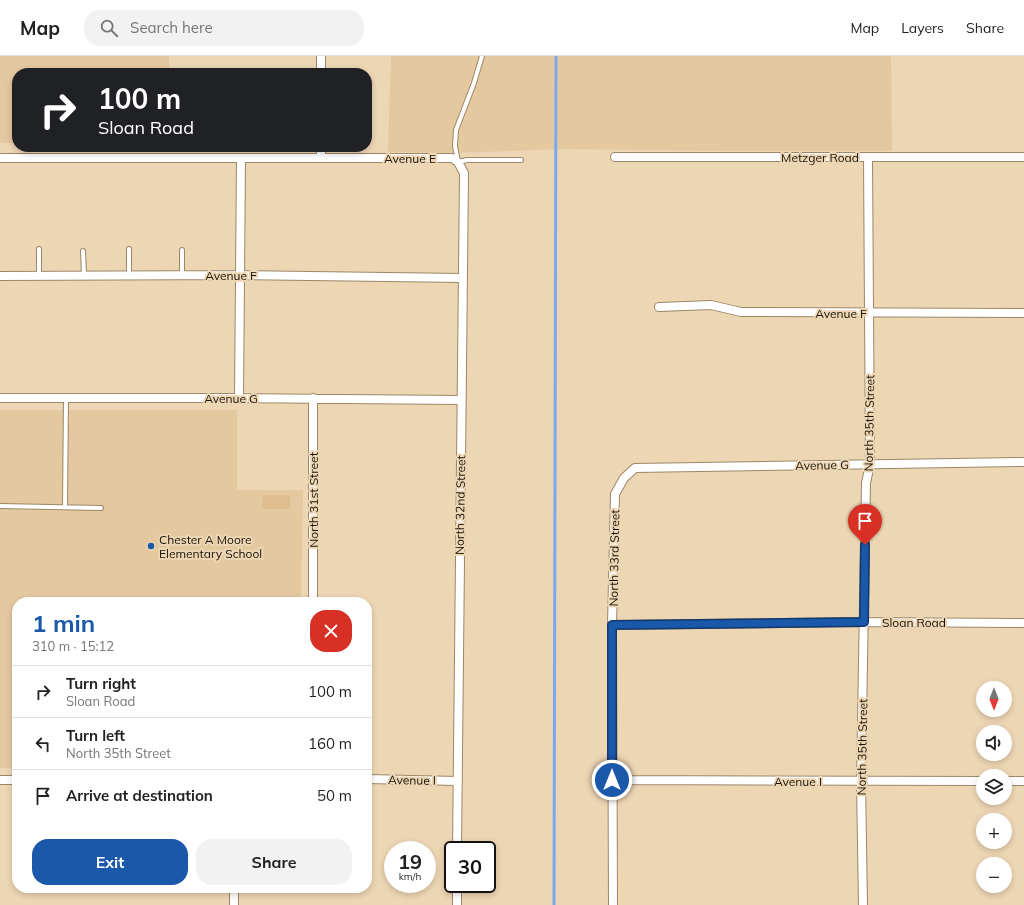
<!DOCTYPE html>
<meta charset="utf-8">
<style>
body{margin:0;font-family:Mulish,sans-serif;background:#f2f2f2;color:#222;height:100vh;display:flex;flex-direction:column;font-size:15px;white-space:nowrap}
*{box-sizing:border-box;margin:0}
p{font-size:13px;color:#767676}
.icon{flex:none;width:22px;height:22px;fill:none;stroke:currentColor;stroke-width:2;stroke-linecap:round;stroke-linejoin:round}
.map{position:relative;flex:1;overflow:hidden}
.panel{position:absolute;left:12px;top:541px;width:360px;height:296px;display:flex;flex-direction:column;background:#fff;border-radius:16px;box-shadow:0 2px 6px #0003}
.panel>*{flex:none}
.banner{position:absolute;left:12px;top:12px;width:360px;height:84px;border-radius:16px;box-shadow:0 2px 6px #0003;background:#202124;color:#fff;overflow:hidden}
.needle{width:26px;rotate:180deg}
.controls{position:absolute;left:976px;top:625px;display:grid;gap:8px}
.controls a{display:grid;place-items:center;width:36px;height:36px;border-radius:50%;background:#fff;box-shadow:0 2px 6px #0003;font-size:20px}
.speed{position:absolute;left:384px;top:785px;display:flex;gap:8px;font-size:20px;font-weight:700;text-align:center}
.speed>*{display:grid;place-content:center;width:52px;height:52px;border-radius:50%;background:#fff;box-shadow:0 2px 6px #0003;line-height:1}
.speed small{font-size:10px;font-weight:400}
.speed .limit{border:2px solid #111;border-radius:6px;background:#fff;color:#111}
.pin{position:absolute;display:grid;place-items:center;width:34px;height:34px;color:#fff;margin:-41px -17px;border-radius:50% 50% 50% 0;rotate:-45deg;box-shadow:0 0 4px #0007}
.pin .icon{rotate:45deg}
.me{position:absolute;width:44px;margin:-22px;rotate:0deg;stroke-linejoin:round;filter:drop-shadow(0 0 3px #0008)}
.turn{display:flex;align-items:center;gap:14px;height:84px;padding:0 20px;font-size:18px}
.turn .icon{width:52px;height:52px;stroke-width:2.5}
.turn b{display:block;font-size:28px;line-height:34px}
.round{display:grid;place-items:center;flex:none;width:42px;height:42px;border-radius:16px;background:#f2f2f2}
.overview{display:flex;align-items:center;justify-content:space-between;height:68px;padding:0 20px}
h1{font-size:24px;font-weight:700;line-height:30px;color:#1a58a9}
.button{display:flex;gap:8px;margin-top:auto;padding:8px 20px}
.button a{flex:1;height:46px;border-radius:16px;background:#1a58a9;color:#fff;font-size:16px;font-weight:700;line-height:46px;text-align:center}
.button a+a{background:#f2f2f2;color:#222}
ul{padding:0;list-style:none}
li{display:flex;align-items:center;gap:12px;height:52px;padding:0 20px;border-top:1px solid #e0e0e0}
li div{flex:1}
li b{display:block;font-size:15px}
li em{font-style:normal}
header{display:flex;align-items:center;gap:24px;box-sizing:border-box;height:56px;padding:0 20px;background:#fff;border-bottom:1px solid #e0e0e0}
header strong{font-size:19px}
nav{display:flex;gap:22px;margin-inline-start:auto;font-size:14px}
.search{width:280px;height:36px;background:#f2f2f2;display:flex;align-items:center;gap:10px;box-sizing:border-box;padding:0 14px;border-radius:16px;color:#767676;font-size:15px}
.map>svg:first-child{display:block}
.built{fill:#e4c8a0}
.pitch{fill:#debe8e}
.lines{fill:none;stroke-linecap:round;stroke-linejoin:round}
.stream{stroke:#79aaf0;stroke-width:3}
.service-casing{stroke:#9c8767;stroke-width:6}
.minor-casing{stroke:#9c8767;stroke-width:10}
.service{stroke:#fff;stroke-width:4}
.minor{stroke:#fff;stroke-width:8}
.route-casing{stroke:#11396e;stroke-width:10}
.route{stroke:#1a58a9;stroke-width:7}
.poi-dot{fill:#1a58a9;stroke:#edd6b4;stroke-width:1.5}
.labels{text-anchor:middle;dominant-baseline:central;stroke-width:4;stroke-linejoin:round;paint-order:stroke}
.street-label{font-size:12px;fill:#1a1206;stroke:#edd6b4}
.poi-label{font-size:12px;fill:#1a1206;stroke:#edd6b4;text-anchor:start}
</style>
<header>
<strong>Map</strong>
<div class="search"><svg class="icon" aria-label="search" viewBox="0 0 24 24"><circle cx="10" cy="10" r="6"/><path d="M15 15l6 6"/></svg>Search here</div>
<nav><a>Map</a><a>Layers</a><a>Share</a></nav>
</header>
<div class="map">
<svg width="1024" height="849" viewBox="0 0 1024 849">
<rect width="100%" height="100%" fill="#edd6b4"/>
<!-- built -->
<path class="built" d="M0,0H169V17H17V87H0Z
M391,0H891L892,95H730L561,93L454,97L388,96Z
M0,354H237V434H303L301,546H17V712H0Z"/>
<!-- pitch -->
<path class="pitch" d="M263,439H290V453H262Z"/>
<g class="lines">
<!-- stream -->
<path class="stream" d="M554,849L556,0"/>
<defs>
<path id="service" d="M482,0L474,27L456,74L455,90L458,106L467,104H521
M182,194V219
M83,195L84,219
M39,219V193
M129,219V193
M0,450L101,452
M65,451L66,342"/>
<path id="minor" d="M321,0V17
M321,91V102
M615,101H1024
M0,102H452L458,106L464,117L457,794
M0,220L240,219L462,222
M659,251L711,249L741,256L1024,257
M0,342H239L461,344
M239,342L241,102
M313,546V342
M612,569L864,566L1024,567
M367,723L458,725
M0,724H17
M612,724L983,725
M1005,725H1024
M234,849V832
M457,849V828
M613,849L612,569L615,438L624,422L635,412L1024,406
M863,849L861,726L866,427L870,408L868,101"/>
</defs>
<!-- service casing -->
<use href="#service" class="service-casing"/>
<!-- minor casing -->
<use href="#minor" class="minor-casing"/>
<!-- service -->
<use href="#service" class="service"/>
<!-- minor -->
<use href="#minor" class="minor"/>
</g>
<g class="lines">
<defs>
<path id="route" d="M612,724V569L864,566L865,489"/>
</defs>
<!-- route casing -->
<use href="#route" class="route-casing"/>
<!-- route -->
<use href="#route" class="route"/>
</g>
<!-- markers -->
<circle class="poi-dot" cx="151" cy="490" r="4"/>
<g class="labels">
<!-- street labels -->
<g class="street-label">
<text x="820" y="101">Metzger Road</text>
<text x="410" y="102">Avenue E</text>
<text x="231" y="219">Avenue F</text>
<text x="841" y="257">Avenue F</text>
<text x="231" y="342">Avenue G</text>
<text transform="translate(869 367) rotate(-89)">North 35th Street</text>
<text transform="translate(822 409) rotate(-1)">Avenue G</text>
<text transform="translate(313 444) rotate(-90)">North 31st Street</text>
<text transform="translate(460 449) rotate(-89)">North 32nd Street</text>
<text transform="translate(614 502) rotate(-89)">North 33rd Street</text>
<text x="914" y="566">Sloan Road</text>
<text transform="translate(862 691) rotate(-89)">North 35th Street</text>
<text transform="translate(412 724) rotate(1)">Avenue I</text>
<text x="798" y="725">Avenue I</text>
</g>
<!-- poi labels -->
<g class="poi-label">
<text x="159" y="483">Chester A Moore<tspan x="159" dy="14">Elementary School</tspan></text>
</g>
</g>
</svg>
<div class="controls">
<a><svg class="needle" viewBox="-14 -14 28 28"><path d="M0-13l5 13h-10z" fill="#e53935"/><path d="M0 13l5-13h-10z" fill="#767676"/></svg></a>
<a><svg class="icon" aria-label="sound" viewBox="0 0 24 24"><path d="M4 9h4l5-4v14l-5-4H4zM17 9q2 3 0 6"/></svg></a>
<a><svg class="icon" aria-label="layers" viewBox="0 0 24 24"><path d="M12 4l9 5-9 5-9-5zM3 14l9 5 9-5"/></svg></a>
<a>+</a>
<a>−</a>
</div>
<div class="speed"><div>19<small>km/h</small></div><div class="limit">30</div></div>
<div class="pin" style="left:865px;top:489px;background:#d93025"><svg class="icon" aria-label="arrive" viewBox="0 0 24 24"><path d="M6 21V4h12l-3 4 3 4H6"/></svg></div>
<svg class="me" style="left:612px;top:724px" viewBox="-20 -20 40 40"><circle r="17" fill="#1a58a9" stroke="#fff" stroke-width="3"/><path d="M0-11L8 9 0 5-8 9z" fill="#fff"/></svg>
<div class="banner">
<div class="turn"><svg class="icon" aria-label="right" viewBox="0 0 24 24"><path d="M7 20v-9h11M14 6l5 5-5 5"/></svg><div><b>100 m</b>Sloan Road</div></div>
</div>
<section class="panel">
<div class="overview"><div><h1>1 min</h1><p>310 m · 15:12</p></div><a class="round" style="background:#d93025;color:#fff"><svg class="icon" aria-label="close" viewBox="0 0 24 24"><path d="M6 6l12 12M18 6L6 18"/></svg></a></div>
<ul>
<li><svg class="icon" aria-label="right" viewBox="0 0 24 24"><path d="M7 20v-9h11M14 6l5 5-5 5"/></svg><div><b>Turn right</b><p>Sloan Road</p></div><em>100 m</em></li>
<li><svg class="icon" aria-label="left" viewBox="0 0 24 24"><path d="M17 20v-9H6M10 6l-5 5 5 5"/></svg><div><b>Turn left</b><p>North 35th Street</p></div><em>160 m</em></li>
<li><svg class="icon" aria-label="arrive" viewBox="0 0 24 24"><path d="M6 21V4h12l-3 4 3 4H6"/></svg><div><b>Arrive at destination</b></div><em>50 m</em></li>
</ul>
<div class="button"><a>Exit</a><a>Share</a></div>
</section>
</div>
